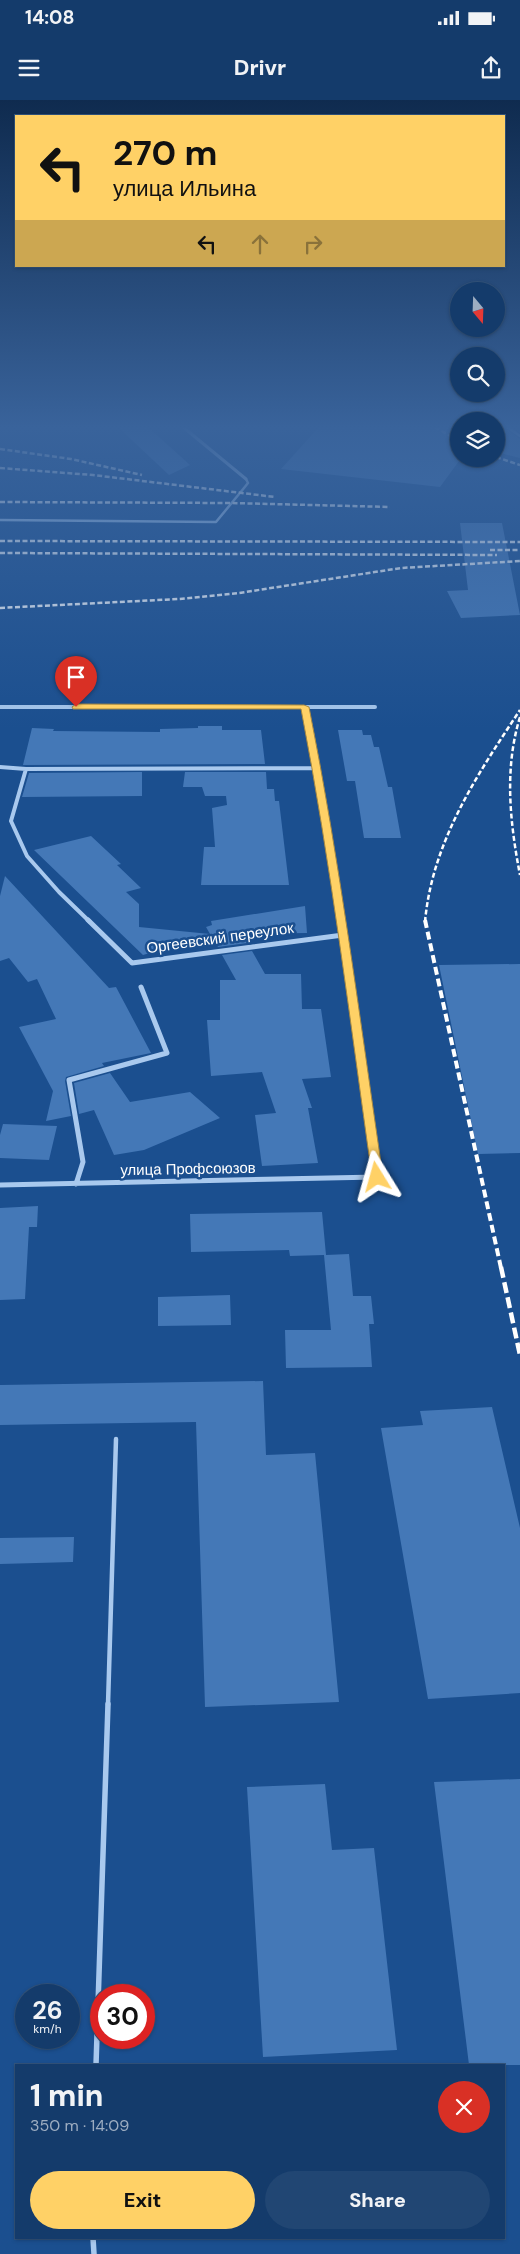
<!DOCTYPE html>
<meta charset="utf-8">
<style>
body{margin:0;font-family:"DM Sans",sans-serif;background:#214673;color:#f1f3f6;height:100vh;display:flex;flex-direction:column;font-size:19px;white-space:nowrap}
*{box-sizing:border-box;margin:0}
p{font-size:16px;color:#9dadc1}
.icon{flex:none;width:28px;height:28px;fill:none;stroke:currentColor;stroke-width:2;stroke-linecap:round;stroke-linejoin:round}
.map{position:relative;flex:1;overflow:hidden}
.sheet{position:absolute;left:15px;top:1964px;width:490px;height:175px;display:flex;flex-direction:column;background:#143b6b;border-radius:0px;box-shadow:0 1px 4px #0004,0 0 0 1px #33557e}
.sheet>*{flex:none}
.banner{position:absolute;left:15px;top:15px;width:490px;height:152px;border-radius:0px;box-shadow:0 1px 4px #0004,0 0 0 1px #33557e;background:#ffd166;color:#111;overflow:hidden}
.needle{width:32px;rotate:161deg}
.controls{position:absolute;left:450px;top:182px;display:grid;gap:10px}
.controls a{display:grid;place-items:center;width:55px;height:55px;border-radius:50%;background:#143b6b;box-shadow:0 1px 4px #0004,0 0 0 1px #33557e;font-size:25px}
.speed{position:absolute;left:15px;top:1884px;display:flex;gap:10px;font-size:25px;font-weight:700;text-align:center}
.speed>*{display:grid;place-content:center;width:65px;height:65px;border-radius:50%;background:#143b6b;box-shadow:0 1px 4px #0004,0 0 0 1px #33557e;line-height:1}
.speed small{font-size:12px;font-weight:400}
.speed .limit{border:8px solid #d22;background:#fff;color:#111}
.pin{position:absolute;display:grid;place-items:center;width:42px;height:42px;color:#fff;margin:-51px -21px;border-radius:50% 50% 50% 0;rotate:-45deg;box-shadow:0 0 5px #0007}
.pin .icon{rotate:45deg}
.me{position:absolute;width:55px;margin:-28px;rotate:352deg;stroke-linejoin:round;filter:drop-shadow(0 0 4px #0008)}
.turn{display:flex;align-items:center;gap:18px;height:105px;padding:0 15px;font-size:22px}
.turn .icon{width:65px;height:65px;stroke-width:2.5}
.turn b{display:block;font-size:35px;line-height:42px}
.lanes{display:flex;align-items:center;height:48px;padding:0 15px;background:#0003;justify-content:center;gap:25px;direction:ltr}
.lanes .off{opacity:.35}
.round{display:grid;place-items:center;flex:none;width:52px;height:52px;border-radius:26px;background:#214673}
.overview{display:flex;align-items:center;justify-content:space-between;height:85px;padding:0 15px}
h1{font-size:30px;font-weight:800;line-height:38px}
.action{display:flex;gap:10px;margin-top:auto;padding:10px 15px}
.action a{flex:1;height:58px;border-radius:30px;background:#ffd166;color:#111;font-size:20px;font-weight:800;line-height:58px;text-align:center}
.action a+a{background:#214673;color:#f1f3f6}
.status{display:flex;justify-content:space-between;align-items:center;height:35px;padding:0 25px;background:#143b6b;direction:ltr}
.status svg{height:14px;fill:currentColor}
header{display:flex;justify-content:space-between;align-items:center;height:65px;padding:0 15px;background:#143b6b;font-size:22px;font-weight:800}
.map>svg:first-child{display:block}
.building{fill:#4478b7}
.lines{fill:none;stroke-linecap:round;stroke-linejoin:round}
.service-far2{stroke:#a9c9ee;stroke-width:2.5}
.service-far1{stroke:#a9c9ee;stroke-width:4.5}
.service{stroke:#a9c9ee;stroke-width:5.5}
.minor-far2{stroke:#a9c9ee;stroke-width:3}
.minor-far1{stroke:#a9c9ee;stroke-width:4}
.minor{stroke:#a9c9ee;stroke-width:5}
.rail-far2{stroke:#fff;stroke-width:2.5;stroke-dasharray:5 2.5;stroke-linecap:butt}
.rail-far1{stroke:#fff;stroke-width:4;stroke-dasharray:8 4;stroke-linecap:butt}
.rail{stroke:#fff;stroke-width:4.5;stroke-dasharray:11 4.5;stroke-linecap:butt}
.route{fill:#ffd166;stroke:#a68842}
.labels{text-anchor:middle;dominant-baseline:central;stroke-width:5;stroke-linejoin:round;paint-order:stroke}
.street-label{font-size:15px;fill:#fff;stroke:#1b4f8f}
</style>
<div class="status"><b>14:08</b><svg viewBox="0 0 49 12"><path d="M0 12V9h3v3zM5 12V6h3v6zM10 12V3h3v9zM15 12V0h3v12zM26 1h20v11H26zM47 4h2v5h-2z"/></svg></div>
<header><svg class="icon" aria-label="menu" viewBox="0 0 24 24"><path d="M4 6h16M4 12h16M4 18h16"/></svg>Drivr<svg class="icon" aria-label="share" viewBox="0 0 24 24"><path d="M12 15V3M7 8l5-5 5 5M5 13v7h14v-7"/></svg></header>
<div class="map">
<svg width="520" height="2154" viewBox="0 0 520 2154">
<rect width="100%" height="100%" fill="#1b4f8f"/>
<!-- building -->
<path class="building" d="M118,327H148L190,365L169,375Z
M319,327H459V361L440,387L281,369Z
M496,327H504L520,339V358L496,352Z
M460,423H502L520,515L461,518L447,491L468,490Z
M198,626H222V630H261L265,664L23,665L32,628L54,629L53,631L160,632V629L198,628Z
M338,630H362L363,635H371L374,647H379L388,687H392L401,738H364L355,681H347Z
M142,672V696L22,697L29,673Z
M185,672H266L267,689H274L275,701H279L289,785H201L204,747H215L212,708L227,705L226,696H205L202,687H183Z
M91,736L121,764L117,765L141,788L126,792L139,804V827L210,834L206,827L212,825L211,821L305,806L307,833L242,834L247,843L218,847L211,835L143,855L34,750Z
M5,776L109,888L116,887L151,953L102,963L104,966L66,977L65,981L71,1016L46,1021L53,991L19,927L56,919L37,879L28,882L9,858L0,861V796Z
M252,851L265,874H301L302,909H321L331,977L302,979L312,1008H308L318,1063L262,1066L255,1015L276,1013L262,972L211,976L207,920H220V880H236L222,855Z
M520,864V1053L478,1054L439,865Z
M110,973L130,1002L190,992L220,1018L144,1050L114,1055L94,1010L79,1014L74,983Z
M3,1024L57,1026L49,1060L0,1058V1035Z
M38,1106L37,1127H29L25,1199L0,1200V1108Z
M322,1112L326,1155L349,1154L353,1196H371L374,1224H369L372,1267L286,1268L285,1230H331L324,1155L290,1156L289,1150L191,1152L190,1114Z
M230,1195L231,1225L158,1226V1197Z
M263,1281L266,1355L315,1353L339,1602L205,1607L196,1322L0,1325V1285Z
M492,1307L520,1428V1593L428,1599L381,1328L423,1325L420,1311Z
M74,1437L73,1462L0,1464V1438Z
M520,1679V1965H469L434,1682Z
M325,1684L332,1750L374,1748L397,1950L263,1957L247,1687Z"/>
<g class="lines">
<!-- service-far2 -->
<path class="service-far2" d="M507,327L520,336
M0,420L216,422L244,388L248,383L246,379"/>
<!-- service-far1 -->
<path class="service-far1" d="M108,1605L116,1339"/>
<!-- service -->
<path class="service" d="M96,1965L108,1604
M93,2138L94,2154"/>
<!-- minor-far2 -->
<path class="minor-far2" d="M183,327L246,379"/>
<!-- minor-far1 -->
<path class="minor-far1" d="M0,607H375
M305,607L341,822
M0,667L26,669L11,721L27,756L59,792L90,822
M26,669L316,668"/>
<!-- minor -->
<path class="minor" d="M88,820L132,863L343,835
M76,1084L83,1062L69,980L167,953L141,887
M0,1085L377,1077L341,820"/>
<!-- rail-far2 -->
<path class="rail-far2" d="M435,327L459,341
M0,349L71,359L142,375
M496,357L520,365
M0,368L93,375L275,397
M0,402L231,403L390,407
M0,441L520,442
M490,450H520
M0,453L497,455
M0,508L179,499L239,493L401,468L520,461
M520,617C504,669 510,723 520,775
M425,822C432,742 477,675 520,610"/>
<!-- rail-far1 -->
<path class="rail-far1" d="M425,820L501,1168"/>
<!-- rail -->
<path class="rail" d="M501,1167L520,1255"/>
</g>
<!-- sky -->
<linearGradient id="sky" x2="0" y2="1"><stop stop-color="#0f2b4f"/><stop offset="0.52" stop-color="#39639b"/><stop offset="1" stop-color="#39639b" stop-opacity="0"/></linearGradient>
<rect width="520" height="629" fill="url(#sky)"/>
<!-- route -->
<path class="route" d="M76,604L304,605L309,607C340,762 360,920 383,1077L381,1079H373L372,1077C350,921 331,764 301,609H73L72,607Z"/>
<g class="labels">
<!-- street labels -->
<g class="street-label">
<text transform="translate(220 838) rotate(-8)">Оргеевский переулок</text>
<text transform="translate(188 1069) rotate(-1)">улица Профсоюзов</text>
</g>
</g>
</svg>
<div class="controls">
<a><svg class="needle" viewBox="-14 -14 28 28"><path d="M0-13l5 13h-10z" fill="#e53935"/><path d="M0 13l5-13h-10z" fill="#9dadc1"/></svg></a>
<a><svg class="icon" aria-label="search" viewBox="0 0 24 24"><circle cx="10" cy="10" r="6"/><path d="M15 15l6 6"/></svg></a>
<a><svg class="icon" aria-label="layers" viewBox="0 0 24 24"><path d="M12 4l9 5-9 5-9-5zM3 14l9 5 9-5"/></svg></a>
</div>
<div class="speed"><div>26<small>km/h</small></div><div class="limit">30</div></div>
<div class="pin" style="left:76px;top:607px;background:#d93025"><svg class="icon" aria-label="arrive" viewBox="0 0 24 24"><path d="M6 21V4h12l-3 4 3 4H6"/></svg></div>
<svg class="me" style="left:377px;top:1077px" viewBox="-20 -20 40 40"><path d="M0-17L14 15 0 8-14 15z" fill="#ffd166" stroke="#fff" stroke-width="4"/></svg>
<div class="banner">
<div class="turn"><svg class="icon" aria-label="left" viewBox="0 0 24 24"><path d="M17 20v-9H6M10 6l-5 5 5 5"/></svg><div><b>270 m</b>улица Ильина</div></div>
<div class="lanes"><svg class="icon" aria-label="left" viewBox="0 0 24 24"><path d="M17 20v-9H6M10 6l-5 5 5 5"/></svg><svg class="icon off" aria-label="ahead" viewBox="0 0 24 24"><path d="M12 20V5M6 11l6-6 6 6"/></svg><svg class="icon off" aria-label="right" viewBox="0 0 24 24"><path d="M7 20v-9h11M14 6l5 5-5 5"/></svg></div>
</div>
<section class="sheet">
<div class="overview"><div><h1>1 min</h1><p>350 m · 14:09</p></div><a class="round" style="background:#d93025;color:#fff"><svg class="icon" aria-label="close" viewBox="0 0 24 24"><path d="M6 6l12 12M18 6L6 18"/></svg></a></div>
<div class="action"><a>Exit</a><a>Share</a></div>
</section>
</div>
